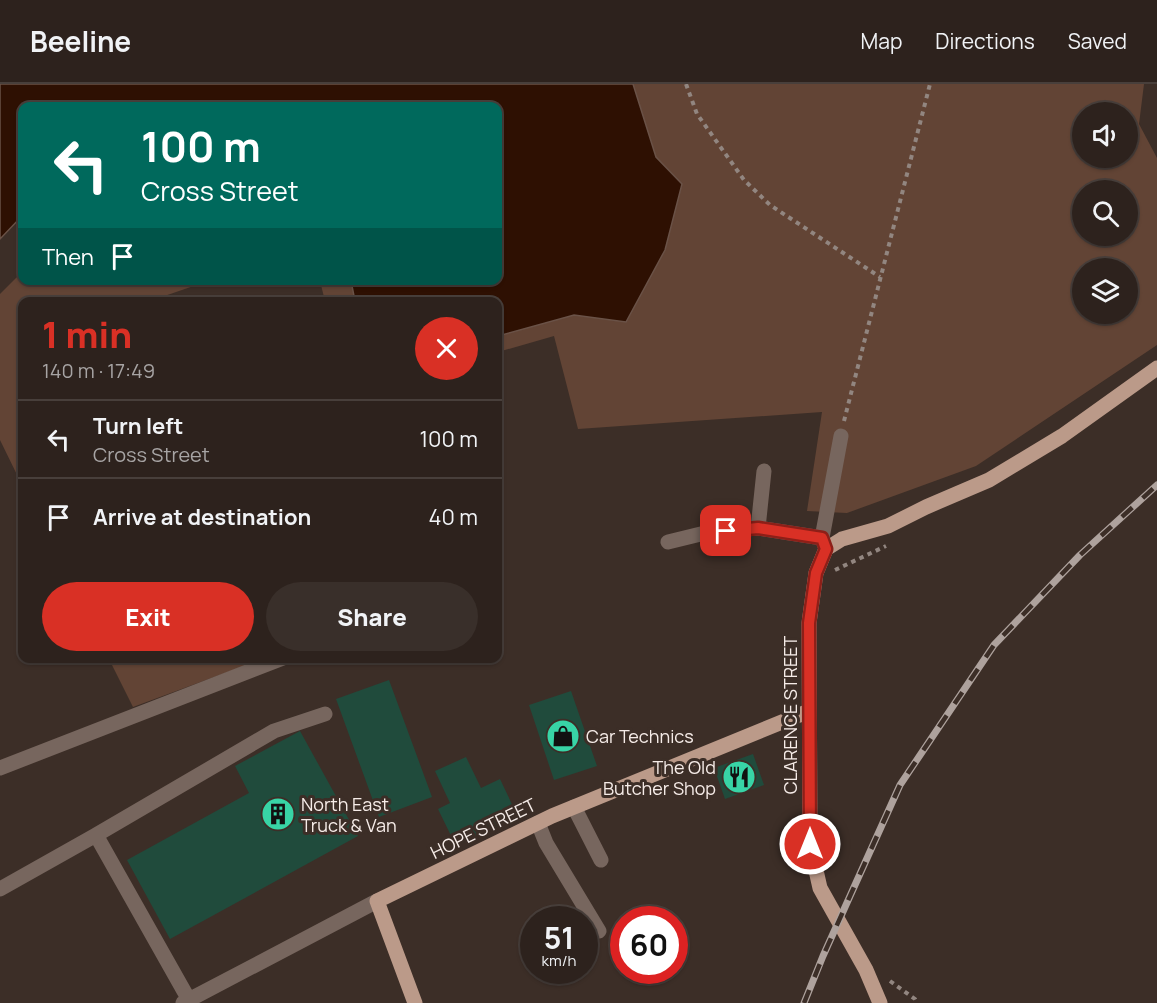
<!DOCTYPE html>
<meta charset="utf-8">
<style>
body{margin:0;font-family:Manrope,sans-serif;background:#392f2a;color:#f1f3f6;height:100vh;display:flex;flex-direction:column;font-size:22px;white-space:nowrap}
*{box-sizing:border-box;margin:0}
p{font-size:20px;color:#a7a4a4}
.icon{flex:none;width:33px;height:33px;fill:none;stroke:currentColor;stroke-width:2;stroke-linecap:round;stroke-linejoin:round}
.map{position:relative;flex:1;overflow:hidden}
.side{position:absolute;left:18px;top:213px;width:484px;height:366px;display:flex;flex-direction:column;background:#2d221d;border-radius:12px;box-shadow:0 2px 4px #0004,0 0 0 2px #483f3b}
.side>*{flex:none}
.top-card{position:absolute;left:18px;top:18px;width:484px;height:183px;border-radius:12px;box-shadow:0 2px 4px #0004,0 0 0 2px #483f3b;background:#00695c;color:#fff;overflow:hidden}
.fabs{position:absolute;left:1072px;top:18px;display:grid;gap:12px}
.fabs a{display:grid;place-items:center;width:66px;height:66px;border-radius:50%;background:#2d221d;box-shadow:0 2px 4px #0004,0 0 0 2px #483f3b;font-size:30px}
.speed{position:absolute;left:520px;top:822px;display:flex;gap:12px;font-size:30px;font-weight:700;text-align:center}
.speed>*{display:grid;place-content:center;width:78px;height:78px;border-radius:50%;background:#2d221d;box-shadow:0 2px 4px #0004,0 0 0 2px #483f3b;line-height:1}
.speed small{font-size:15px;font-weight:400}
.speed .limit{border:9px solid #d22;background:#fff;color:#111}
.pin{position:absolute;display:grid;place-items:center;width:51px;height:51px;color:#fff;margin:-26px;border-radius:12px;box-shadow:0 3px 9px #0006}
.me{position:absolute;width:66px;margin:-33px;rotate:0deg;stroke-linejoin:round;filter:drop-shadow(0 0 4px #0008)}
.turn{display:flex;align-items:center;gap:21px;height:126px;padding:0 24px;font-size:27px}
.turn .icon{width:78px;height:78px;stroke-width:2.5}
.turn b{display:block;font-size:42px;line-height:51px}
.then{display:flex;align-items:center;height:57px;padding:0 24px;background:#0003;gap:12px;font-size:22px}
.round{display:grid;place-items:center;flex:none;width:63px;height:63px;border-radius:32px;background:#392f2a}
.summary{display:flex;align-items:center;justify-content:space-between;height:102px;padding:0 24px}
h1{font-size:36px;font-weight:800;line-height:45px;color:#d93025}
.button{display:flex;gap:12px;margin-top:auto;padding:12px 24px}
.button a{flex:1;height:69px;border-radius:36px;background:#d93025;color:#fff;font-size:24px;font-weight:800;line-height:69px;text-align:center}
.button a+a{background:#392f2a;color:#f1f3f6}
ul{padding:0;list-style:none}
li{display:flex;align-items:center;gap:18px;height:78px;padding:0 24px;border-top:2px solid #483f3b}
li div{flex:1}
li b{display:block;font-size:22px}
li em{font-style:normal}
header{display:flex;align-items:center;gap:36px;box-sizing:border-box;height:84px;padding:0 30px;background:#2d221d;border-bottom:2px solid #483f3b}
header strong{font-size:28px}
nav{display:flex;gap:33px;margin-inline-start:auto;font-size:21px}
.map>svg:first-child{display:block}
.green{fill:#624435;fill-rule:evenodd}
.water{fill:#2e1002;stroke:#6a5247;stroke-width:1.5}
.building{fill:#204b3c}
.lines{fill:none;stroke-linecap:round;stroke-linejoin:round}
.path{stroke:#928680;stroke-width:4;stroke-dasharray:4.5 4.5;stroke-linecap:butt}
.minor{stroke:#77665e;stroke-width:15}
.major{stroke:#bb9a89;stroke-width:15}
.rail-casing{stroke:#aea29d;stroke-width:7}
.rail{stroke:#3c2e27;stroke-width:4.5;stroke-dasharray:14;stroke-linecap:butt}
.route-casing{stroke:#8d1f18;stroke-width:15}
.route{stroke:#d93025;stroke-width:10}
.labels{text-anchor:middle;dominant-baseline:central;stroke-width:6;stroke-linejoin:round;paint-order:stroke}
.street-label{font-size:18px;fill:#f6ece8;stroke:#3c2e27}
.poi-label{font-size:18px;fill:#f6ece8;stroke:#3c2e27;text-anchor:start}
</style>
<header>
<strong>Beeline</strong>
<nav><a>Map</a><a>Directions</a><a>Saved</a></nav>
</header>
<div class="map">
<svg width="1157" height="919" viewBox="0 0 1157 919">
<rect width="100%" height="100%" fill="#3c2e27"/>
<!-- green -->
<path class="green" d="M0,0H1144L1139,40L1157,74V261L976,382L847,429L807,427L822,328L578,345L554,252L498,268V218L325,217L320,197L498,196V22H22ZM1083,28H1128V74H1083ZM1083,106H1128V152H1083ZM1083,184H1128V230H1083Z
M22,188V196L208,197L150,217L22,218V401L0,356V210Z
M109,575H263L133,623Z"/>
<!-- water -->
<path class="water" d="M0,0H633L656,73L682,100L665,166L626,238L574,231L498,252V218L355,217L351,197L498,196V22H275L267,20L264,22H22V132L0,155Z"/>
<!-- building -->
<path class="building" d="M389,596L432,713L379,733L336,615Z
M571,607L597,682L554,696L529,621Z
M300,647L358,752L170,855L127,776L249,709L235,682Z
M753,670L764,701L725,715L714,684Z
M466,673L481,704L500,695L518,733L456,762L438,725L450,719L435,687Z"/>
<g class="lines">
<!-- path -->
<path class="path" d="M686,0L697,30L744,96L770,121L880,193
M844,337L930,0
M835,486L886,462
M890,897L915,915L917,919"/>
<!-- minor -->
<path class="minor" d="M758,444L764,387
M668,458L709,448L758,444L822,454
M825,462L822,454L841,352
M0,684L283,574
M574,723L601,776
M538,739L546,759L599,847
M0,805L96,751
M189,916L96,751L274,647L325,630
M183,919L377,817"/>
<!-- major -->
<path class="major" d="M415,919L377,817L552,732L809,627
M880,919L866,886L820,804L810,760L809,539L816,489L826,465L842,455L888,442L926,423L989,396L1062,352L1157,284"/>
<defs>
<path id="rail" d="M804,919L823,872L900,701L994,561L1080,471L1157,401"/>
</defs>
<!-- rail casing -->
<use href="#rail" class="rail-casing"/>
<!-- rail -->
<use href="#rail" class="rail"/>
</g>
<g class="lines">
<defs>
<path id="route" d="M726,447L758,444L822,454L826,465L816,489L809,539L810,760"/>
</defs>
<!-- route casing -->
<use href="#route" class="route-casing"/>
<!-- route -->
<use href="#route" class="route"/>
</g>
<!-- icons -->
<defs>
<symbol id="shop-disc" viewBox="-11 -11 22 22"><circle r="9.5" fill="#38d4a6" stroke="#3c2e27"/><path d="M-5-2.5h2.3a2.7 3.5 0 0 1 5.4 0H5L5.5 6h-11ZM-1.5-2.5h3a1.5 2.3 0 0 0-3 0Z" fill="#111"/></symbol>
<symbol id="restaurant-disc" viewBox="-11 -11 22 22"><circle r="9.5" fill="#38d4a6" stroke="#3c2e27"/><path d="M-5-6h1v4h1v-4h1v4h1v-4h1v5L-1.5 .5V6h-2V.5L-5-1ZM5-6V6H3V1.5H1.5Q1.5-4 5-6Z" fill="#111"/></symbol>
<symbol id="building-disc" viewBox="-11 -11 22 22"><circle r="9.5" fill="#38d4a6" stroke="#3c2e27"/><path d="M-4-6H4V6H1V3H-1V6H-4ZM-2.5-4.3h1.7v1.8h-1.7ZM.8-4.3h1.7v1.8H.8ZM-2.5-1h1.7V.8h-1.7ZM.8-1h1.7V.8H.8Z" fill="#111"/></symbol>
</defs>
<g fill-rule="evenodd">
<use href="#shop-disc" x="544" y="633" width="38" height="38"/>
<use href="#restaurant-disc" x="720" y="674" width="38" height="38"/>
<use href="#building-disc" x="259" y="711" width="38" height="38"/>
</g>
<g class="labels">
<!-- street labels -->
<g class="street-label">
<text transform="translate(790 631) rotate(-90)">CLARENCE STREET</text>
<text transform="translate(483 744) rotate(-26)">HOPE STREET</text>
</g>
<!-- poi labels -->
<g class="poi-label">
<text x="586" y="652">Car Technics</text>
<text x="716" y="683" text-anchor="end">The Old<tspan x="716" dy="21">Butcher Shop</tspan></text>
<text x="301" y="720">North East<tspan x="301" dy="21">Truck &amp; Van</tspan></text>
</g>
</g>
</svg>
<div class="fabs">
<a><svg class="icon" aria-label="sound" viewBox="0 0 24 24"><path d="M4 9h4l5-4v14l-5-4H4zM17 9q2 3 0 6"/></svg></a>
<a><svg class="icon" aria-label="search" viewBox="0 0 24 24"><circle cx="10" cy="10" r="6"/><path d="M15 15l6 6"/></svg></a>
<a><svg class="icon" aria-label="layers" viewBox="0 0 24 24"><path d="M12 4l9 5-9 5-9-5zM3 14l9 5 9-5"/></svg></a>
</div>
<div class="speed"><div>51<small>km/h</small></div><div class="limit">60</div></div>
<div class="pin" style="left:726px;top:447px;background:#d93025"><svg class="icon" aria-label="arrive" viewBox="0 0 24 24"><path d="M6 21V4h12l-3 4 3 4H6"/></svg></div>
<svg class="me" style="left:810px;top:760px" viewBox="-20 -20 40 40"><circle r="17" fill="#d93025" stroke="#fff" stroke-width="3"/><path d="M0-11L8 9 0 5-8 9z" fill="#fff"/></svg>
<div class="top-card">
<div class="turn"><svg class="icon" aria-label="left" viewBox="0 0 24 24"><path d="M17 20v-9H6M10 6l-5 5 5 5"/></svg><div><b>100 m</b>Cross Street</div></div>
<div class="then">Then<svg class="icon" aria-label="arrive" viewBox="0 0 24 24"><path d="M6 21V4h12l-3 4 3 4H6"/></svg></div>
</div>
<section class="side">
<div class="summary"><div><h1>1 min</h1><p>140 m · 17:49</p></div><a class="round" style="background:#d93025;color:#fff"><svg class="icon" aria-label="close" viewBox="0 0 24 24"><path d="M6 6l12 12M18 6L6 18"/></svg></a></div>
<ul>
<li><svg class="icon" aria-label="left" viewBox="0 0 24 24"><path d="M17 20v-9H6M10 6l-5 5 5 5"/></svg><div><b>Turn left</b><p>Cross Street</p></div><em>100 m</em></li>
<li><svg class="icon" aria-label="arrive" viewBox="0 0 24 24"><path d="M6 21V4h12l-3 4 3 4H6"/></svg><div><b>Arrive at destination</b></div><em>40 m</em></li>
</ul>
<div class="button"><a>Exit</a><a>Share</a></div>
</section>
</div>
